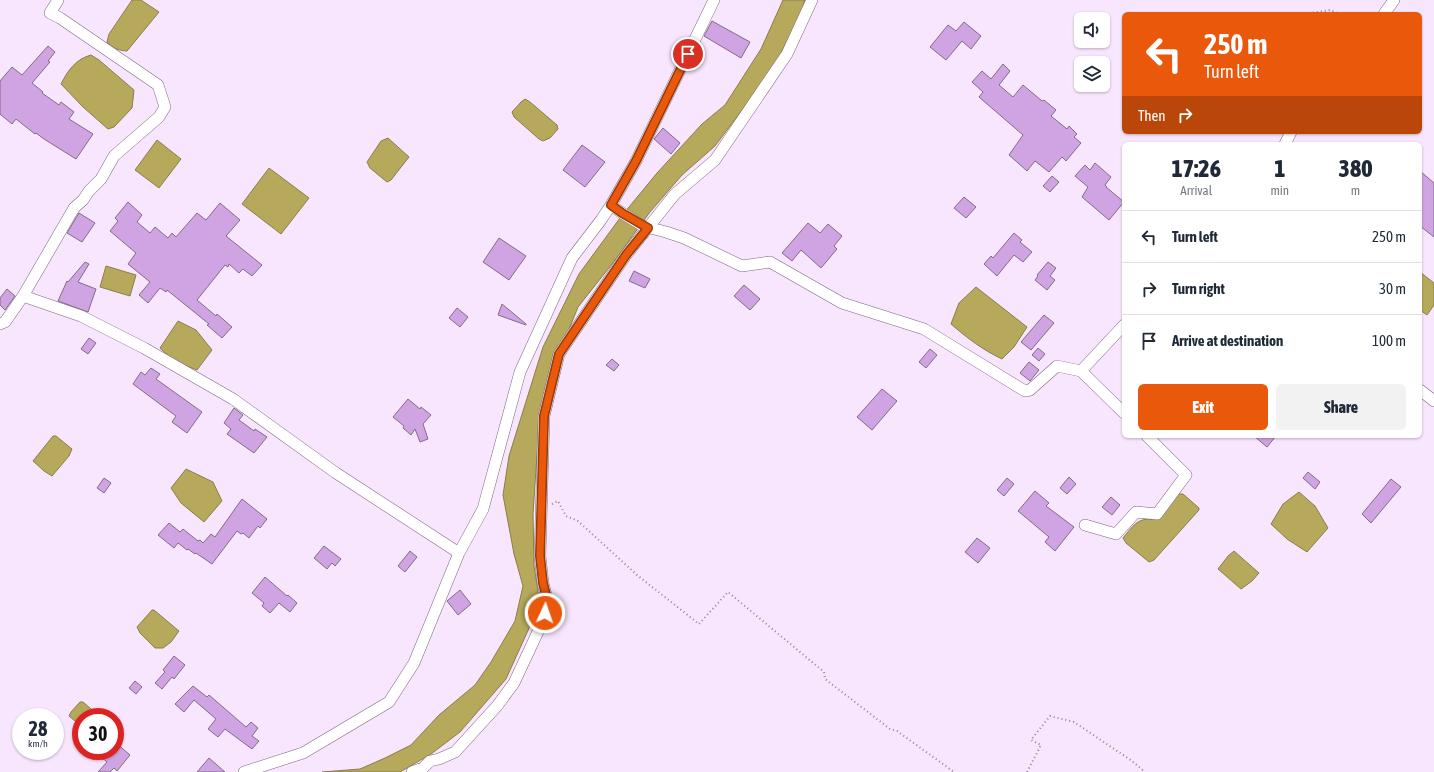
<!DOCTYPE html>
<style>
body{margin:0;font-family:"Asap Condensed",sans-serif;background:#f2f2f3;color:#1f2937;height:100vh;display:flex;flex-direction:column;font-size:15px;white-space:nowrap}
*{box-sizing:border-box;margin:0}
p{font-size:13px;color:#747a83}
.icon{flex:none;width:22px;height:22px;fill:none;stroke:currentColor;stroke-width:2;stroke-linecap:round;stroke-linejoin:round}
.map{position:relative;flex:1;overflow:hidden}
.drawer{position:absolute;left:1122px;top:142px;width:300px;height:296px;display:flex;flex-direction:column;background:#fff;border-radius:6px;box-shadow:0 1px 3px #0004}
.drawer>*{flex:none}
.guide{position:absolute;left:1122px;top:12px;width:300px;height:122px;border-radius:6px;box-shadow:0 1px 3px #0004;background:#ea580c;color:#fff;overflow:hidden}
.fabs{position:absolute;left:1074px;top:12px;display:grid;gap:8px}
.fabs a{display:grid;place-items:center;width:36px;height:36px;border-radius:6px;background:#fff;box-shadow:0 1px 3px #0004;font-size:20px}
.speed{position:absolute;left:12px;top:708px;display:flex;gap:8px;font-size:20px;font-weight:700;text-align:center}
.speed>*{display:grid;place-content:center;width:52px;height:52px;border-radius:50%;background:#fff;box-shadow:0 1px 3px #0004;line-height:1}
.speed small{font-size:10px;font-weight:400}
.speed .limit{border:6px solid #d22;background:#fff;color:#111}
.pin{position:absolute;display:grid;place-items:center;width:34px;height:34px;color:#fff;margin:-17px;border:2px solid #fff;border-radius:50%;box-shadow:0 1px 4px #0007}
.me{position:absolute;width:44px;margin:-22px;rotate:3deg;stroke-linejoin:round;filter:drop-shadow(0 0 3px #0008)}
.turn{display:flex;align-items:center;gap:14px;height:84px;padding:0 16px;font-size:18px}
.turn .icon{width:52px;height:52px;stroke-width:2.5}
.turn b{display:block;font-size:28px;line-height:34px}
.then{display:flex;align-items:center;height:38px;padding:0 16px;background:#0003;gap:8px;font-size:15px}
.eta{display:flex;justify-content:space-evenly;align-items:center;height:68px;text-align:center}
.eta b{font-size:24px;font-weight:800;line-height:28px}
.cta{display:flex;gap:8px;margin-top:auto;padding:8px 16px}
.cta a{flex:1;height:46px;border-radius:6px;background:#ea580c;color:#fff;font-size:16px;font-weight:800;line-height:46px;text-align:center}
.cta a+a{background:#f2f2f3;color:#1f2937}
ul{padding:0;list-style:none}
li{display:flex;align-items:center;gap:12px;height:52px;padding:0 16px;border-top:1px solid #e0e1e3}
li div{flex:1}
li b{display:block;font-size:15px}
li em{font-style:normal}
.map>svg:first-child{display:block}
.water{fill:#b7a95c;stroke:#8a7e4b}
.building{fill:#d0a3e2;stroke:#806d87}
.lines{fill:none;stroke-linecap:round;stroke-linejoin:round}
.minor-casing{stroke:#7a6782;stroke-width:12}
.path{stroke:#908395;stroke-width:2;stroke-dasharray:1 3;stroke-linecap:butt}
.minor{stroke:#fff;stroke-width:11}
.route-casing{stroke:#983908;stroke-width:10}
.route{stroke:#ea580c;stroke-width:7}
</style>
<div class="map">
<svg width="1434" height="772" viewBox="0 0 1434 772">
<rect width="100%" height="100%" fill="#f8e6fe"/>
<!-- water -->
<path class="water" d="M132,0H141L159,12L127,51C120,51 112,48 107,42L109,34Z
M783,0H805L801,13L778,59L748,102L715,146L682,175L650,212L612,264L578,307L559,354L545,398L537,454L533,514L534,566L540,604L506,679L460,732L431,754L400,772H322L360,769L385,758L411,745L439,715L475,685L491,662L515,621L523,586L514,554L503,495L509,456L543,347L579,274L620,218L657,173L702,124L725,105L761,49Z
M91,55L99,60L134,90L132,108L114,127L108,129L83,107L61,84C68,70 76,59 91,55Z
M525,99L530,102L557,125L558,129L550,138L543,141L539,139L514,117L512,112L521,102Z
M388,138L409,157L391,180L387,182L370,168L367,162L381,141Z
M157,140L181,159L159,188L135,170Z
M269,168L309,198L281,234L242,204Z
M106,266L136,275L130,296L100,287Z
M1420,272L1434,283V305L1427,315L1420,310Z
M976,287L1027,327L1014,347L1002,359C983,350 967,338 951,324L959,303Z
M178,321L196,330L212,350L197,370L174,361L160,348Z
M53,436H56L72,449L69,456L52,476L44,471L33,461Z
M186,469L213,482L222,501L204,522L181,503L171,488Z
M1299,492L1315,506L1328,528L1307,552L1287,539L1271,524L1283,504Z
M1179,494H1183L1199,508V510L1154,560L1149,562L1126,543L1123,538C1133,526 1137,518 1153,519Z
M1234,551L1259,573L1252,581L1241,589L1218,569L1228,556Z
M152,610H154L179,631L171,642L163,648H155L140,633L137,627Z
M80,702H83L99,716L98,717H81V726L69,716L71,712Z"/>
<!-- building -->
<path class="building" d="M712,21L750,42L741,58L704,36Z
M964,22L981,36L971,49L962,41L946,60L930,47L948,25L956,31Z
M48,46L55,52L48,61L50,62L32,83L43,92L42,93L59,105L61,102L74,112L69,119L93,134L76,159L44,139L36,133L35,134L16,119L12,124L0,114V81L12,67L22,75Z
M1003,64L1010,71L999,85L1013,97L1023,85L1042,101L1044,100L1056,110L1051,116L1067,129L1069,126L1077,134L1074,137L1081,143L1066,161L1062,157L1049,172L1035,161L1027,171L1009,155L1023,135L979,97L983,92L972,82L982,71L991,79Z
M663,128L680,143L671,154L654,139Z
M582,145L605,162L585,187L563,170Z
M1095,163L1111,177L1105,185L1107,187H1106L1124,202L1109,220L1082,197L1088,187L1075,176L1085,165L1090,170Z
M1420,171L1434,183V237L1420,226Z
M1052,176L1059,182L1050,192L1043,186Z
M964,197L976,207L966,218L954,208Z
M128,202L142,215L137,222L150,233L155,227L168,238L172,233L176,237L197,213L206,220L220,203L240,220L226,236L262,265L252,276L243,269L239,273L229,264L228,267L225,265L197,300L216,316L217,314L232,327L222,338L207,325L209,324L167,290L166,292L160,288L148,303L139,295L150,282L128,264L136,253L110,231L118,221L115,218Z
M79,213L95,223L82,242L67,233Z
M808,223L820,233L828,224L842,236L834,246L837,249L821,268L801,250L792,261L782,253Z
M1014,233L1022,240L1020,242L1032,252L1023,262L1014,255L997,276L984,264L991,256L993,258Z
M499,238L526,256L509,280L483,262Z
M85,262L89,264L78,282L96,289L88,312L58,301L67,281L68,282Z
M1048,262L1056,268L1050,276L1055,280L1047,290L1035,280L1038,276L1037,275Z
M634,271L650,279L645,288L629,281Z
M744,285L760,299L750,310L734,296Z
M7,289L15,296L5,310L0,305V298Z
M502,304L526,324V325L498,315Z
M457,308L468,317L460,327L449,318Z
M1044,315L1054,323L1031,350L1021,342Z
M89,338L96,343L88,354L81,349Z
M1038,348L1045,354L1039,361L1032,355Z
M930,349L937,355L926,368L919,362Z
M612,359L619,365L614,371L606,365Z
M1029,362L1039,370L1030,381L1020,373Z
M151,368L160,374L156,379L202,412L187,433L172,422L176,416L133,384L141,372L145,375Z
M882,389L897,401L872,430L857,417Z
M408,399L420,409L421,407L431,415L423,424L428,439L420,442L415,429L411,435L403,428L404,426L393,417Z
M234,408L243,415L239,420L254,431L255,429L267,437L254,453L227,434L231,429L224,423Z
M1254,436H1276L1267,447Z
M1308,472L1320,482L1315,489L1303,478Z
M1069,477L1076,484L1067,494L1060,488Z
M104,478L111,483L104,493L97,488Z
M1007,478L1014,484L1004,496L997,490Z
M1391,479L1401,487L1371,523L1362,514Z
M1035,491L1049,503L1046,506L1074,527L1055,551L1045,542L1049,537L1018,511Z
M1111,497L1120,505L1112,515L1102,507Z
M242,499L267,519L260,528L258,526L249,538L243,533L241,534L237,531L212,564L196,553L195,554L188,549L187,550L178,543L174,548L158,535L169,523L180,532L183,529L198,541L200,540L203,543L211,534L215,537Z
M977,538L990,548L978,563L965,552Z
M324,546L341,559L335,566L332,563L327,569L314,558Z
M410,551L417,557L405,572L398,566Z
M265,577L287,596L288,595L297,603L290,612L279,603L270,613L262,606L264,603L252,593Z
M460,590L471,604L458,615L447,601Z
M174,656L185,665L174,679L172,677L162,689L155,683L165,672L163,670Z
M135,681L142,687L136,694L129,688Z
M193,686L207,697L209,695L246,727L251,722L258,728L252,736L259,741L252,749L225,729L218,737L208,729L216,719L194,700L184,712L175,704Z
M115,742L130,755L117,771L114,768L110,772H98L107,762L94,751H115Z
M209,758L225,772H197Z"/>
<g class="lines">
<defs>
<path id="minor" d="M1384,14L1394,0
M1285,144L1291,132
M611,205L636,161L714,0
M23,296L81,316L144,348L233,399L336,473L459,553L414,663L389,702L303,753L244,772
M0,324L5,322L23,296L74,208L83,200L89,191L101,179L114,156L159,117L165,107L158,85L60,18L50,13L58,0
M1081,371L1124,325
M1420,390L1434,401
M1085,525L1116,534L1136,512L1157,514L1186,475L1147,436
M459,553L483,509L520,372L572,258L601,220L611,205L622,213L643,226L666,232L684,238L742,266L770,262L842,303L924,329L1025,391L1030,390L1057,366L1081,371L1124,413
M412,772L423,768L430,761L439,759L455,752L497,706L514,683L542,623L548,603L543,583L540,556L544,416L559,354L626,255L675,194L715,160L787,54L812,0"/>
</defs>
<!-- minor casing -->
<use href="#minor" class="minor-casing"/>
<!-- path -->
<path class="path" d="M1305,14L1330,10L1340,14
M552,504L558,501L566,516L578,521L637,575L699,624L728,592L824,672L825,679L890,729L897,731L954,772
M1027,772L1041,745L1031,740L1050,716L1074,722L1132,761L1145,772"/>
<!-- minor -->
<use href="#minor" class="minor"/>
</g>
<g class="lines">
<defs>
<path id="route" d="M545,613L548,603L543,583L540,556L544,416L559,354L626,255L648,228L622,213L611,205L636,161L688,54"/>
</defs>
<!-- route casing -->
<use href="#route" class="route-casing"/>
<!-- route -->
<use href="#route" class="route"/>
</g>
</svg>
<div class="fabs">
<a><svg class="icon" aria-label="sound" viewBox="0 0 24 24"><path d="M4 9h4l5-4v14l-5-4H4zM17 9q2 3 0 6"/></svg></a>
<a><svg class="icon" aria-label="layers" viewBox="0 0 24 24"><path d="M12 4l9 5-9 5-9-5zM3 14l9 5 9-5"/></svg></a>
</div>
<div class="speed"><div>28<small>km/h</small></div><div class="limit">30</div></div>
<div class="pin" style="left:688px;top:54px;background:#d93025"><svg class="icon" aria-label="arrive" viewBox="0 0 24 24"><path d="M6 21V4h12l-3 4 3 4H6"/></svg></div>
<svg class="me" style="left:545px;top:613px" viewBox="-20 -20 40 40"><circle r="17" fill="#ea580c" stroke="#fff" stroke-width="3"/><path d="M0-11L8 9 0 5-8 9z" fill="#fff"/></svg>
<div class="guide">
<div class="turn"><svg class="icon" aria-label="left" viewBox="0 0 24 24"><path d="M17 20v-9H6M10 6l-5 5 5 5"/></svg><div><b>250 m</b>Turn left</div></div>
<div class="then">Then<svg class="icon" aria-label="right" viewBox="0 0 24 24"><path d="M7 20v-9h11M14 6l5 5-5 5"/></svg></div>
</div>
<section class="drawer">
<div class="eta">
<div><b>17:26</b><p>Arrival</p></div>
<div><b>1</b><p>min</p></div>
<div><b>380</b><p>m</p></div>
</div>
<ul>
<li><svg class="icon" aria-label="left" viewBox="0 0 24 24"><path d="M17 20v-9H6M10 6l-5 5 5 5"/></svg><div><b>Turn left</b></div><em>250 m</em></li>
<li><svg class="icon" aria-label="right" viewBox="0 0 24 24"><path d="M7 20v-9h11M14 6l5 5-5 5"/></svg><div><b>Turn right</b></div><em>30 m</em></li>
<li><svg class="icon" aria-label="arrive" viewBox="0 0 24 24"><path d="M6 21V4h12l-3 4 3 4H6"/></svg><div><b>Arrive at destination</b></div><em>100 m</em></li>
</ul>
<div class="cta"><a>Exit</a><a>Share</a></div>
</section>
</div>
